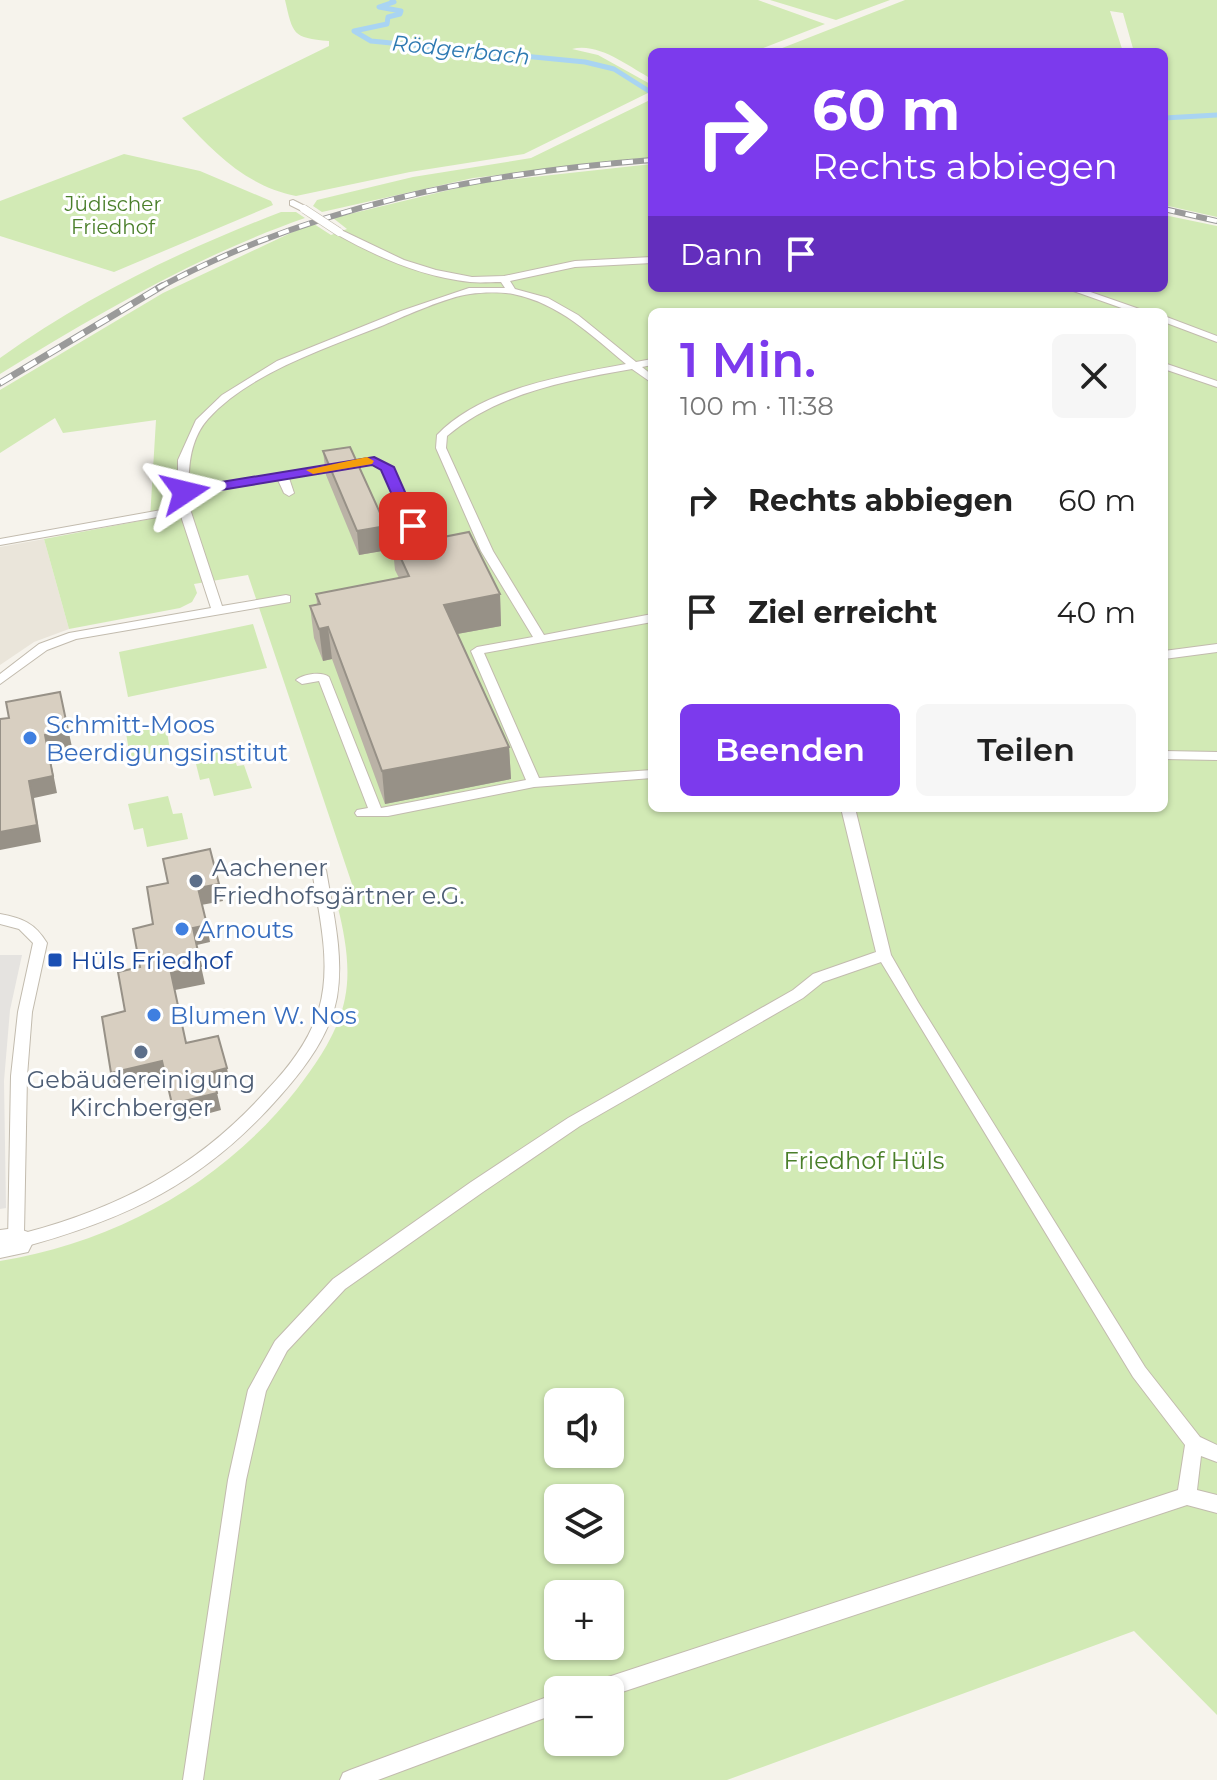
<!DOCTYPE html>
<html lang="de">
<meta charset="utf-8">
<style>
body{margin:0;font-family:Montserrat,sans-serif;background:#f6f6f6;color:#222;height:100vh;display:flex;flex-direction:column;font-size:30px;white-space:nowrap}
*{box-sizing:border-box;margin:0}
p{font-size:26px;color:#767676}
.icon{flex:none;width:44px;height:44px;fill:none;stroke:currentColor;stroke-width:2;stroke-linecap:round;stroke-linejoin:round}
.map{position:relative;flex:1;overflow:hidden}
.panel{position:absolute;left:648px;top:308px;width:520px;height:504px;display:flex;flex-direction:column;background:#fff;border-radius:12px;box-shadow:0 2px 6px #0004}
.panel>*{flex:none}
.guide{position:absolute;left:648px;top:48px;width:520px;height:244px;border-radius:12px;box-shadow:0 2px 6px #0004;background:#7c3aed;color:#fff;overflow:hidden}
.fabs{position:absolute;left:544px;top:1388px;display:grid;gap:16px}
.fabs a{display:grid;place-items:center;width:80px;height:80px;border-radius:12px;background:#fff;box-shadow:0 2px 6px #0004;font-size:40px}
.pin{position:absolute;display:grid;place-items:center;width:68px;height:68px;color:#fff;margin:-34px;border-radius:16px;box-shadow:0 4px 12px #0006}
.me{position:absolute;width:88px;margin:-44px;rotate:80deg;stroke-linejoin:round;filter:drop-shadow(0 0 6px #0008)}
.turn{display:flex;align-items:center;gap:28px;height:168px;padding:0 32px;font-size:36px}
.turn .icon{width:104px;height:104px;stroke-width:2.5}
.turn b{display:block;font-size:56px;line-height:68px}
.then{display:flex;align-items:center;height:76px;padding:0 32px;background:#0003;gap:16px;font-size:30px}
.round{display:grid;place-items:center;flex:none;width:84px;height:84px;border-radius:12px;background:#f6f6f6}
.head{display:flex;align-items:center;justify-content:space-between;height:136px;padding:0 32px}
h1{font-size:48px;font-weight:600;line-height:60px;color:#7c3aed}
.button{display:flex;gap:16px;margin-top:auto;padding:16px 32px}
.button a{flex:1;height:92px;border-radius:12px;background:#7c3aed;color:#fff;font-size:32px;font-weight:600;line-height:92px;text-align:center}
.button a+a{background:#f6f6f6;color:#222}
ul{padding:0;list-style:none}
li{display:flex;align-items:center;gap:24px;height:112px;padding:0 32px}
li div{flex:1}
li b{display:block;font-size:30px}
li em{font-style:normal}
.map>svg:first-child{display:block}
.residential{fill:#eae5da}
.green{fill:#d2eab5;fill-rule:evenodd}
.parking{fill:#e5e3e0}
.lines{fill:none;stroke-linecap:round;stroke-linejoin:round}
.stream{stroke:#a9d4f2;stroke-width:5}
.lane-casing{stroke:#c2bbae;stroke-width:2}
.street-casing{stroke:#c2bbae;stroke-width:2}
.lane{fill:#fff;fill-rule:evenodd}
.street{fill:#fff;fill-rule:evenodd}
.rail-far1-casing{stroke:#9a9a9a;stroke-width:6}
.rail-casing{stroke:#9a9a9a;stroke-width:7}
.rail-far1{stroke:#fff;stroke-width:4;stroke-dasharray:11;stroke-linecap:butt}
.rail{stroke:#fff;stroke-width:5;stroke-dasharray:14;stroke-linecap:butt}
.lane-bridge-casing{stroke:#c2bbae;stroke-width:9;stroke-linecap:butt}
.lane-bridge{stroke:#fff;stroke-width:8}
.wall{fill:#bab2a6}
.shaded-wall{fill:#979187}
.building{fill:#d8cfc1;stroke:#979187;stroke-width:2}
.route{fill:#7c3aed;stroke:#51269a;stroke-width:2}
.slow{fill:#f59e0b}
.shop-dot{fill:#3f7fe0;stroke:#fff;stroke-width:3}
.service-dot{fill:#5c6f8a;stroke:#fff;stroke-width:3}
.transit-dot{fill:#1a4fb4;stroke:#fff;stroke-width:3}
.labels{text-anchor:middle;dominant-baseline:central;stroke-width:6;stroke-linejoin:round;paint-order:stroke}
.far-park-label{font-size:20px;fill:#4a7f2a;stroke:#fff}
.far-water-label{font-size:22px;font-style:italic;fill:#2e7ab2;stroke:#fff}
.shop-label{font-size:24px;fill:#366cbe;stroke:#fff;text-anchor:start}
.service-label{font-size:24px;fill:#4e5e75;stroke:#fff;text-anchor:start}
.transit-label{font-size:24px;fill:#164399;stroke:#fff;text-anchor:start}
.park-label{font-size:24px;fill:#4a7f2a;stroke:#fff}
</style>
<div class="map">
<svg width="1217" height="1780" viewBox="0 0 1217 1780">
<rect width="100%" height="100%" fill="#f6f3ec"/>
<!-- residential -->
<path class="residential" d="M44,539L69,629L34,642L0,665V547Z"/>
<!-- green -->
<path class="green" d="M285,0H758L825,24L753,52H652V79C629,67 599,42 572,49L598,55L652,85V91L524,154L410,172L296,196C246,186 215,153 182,118L329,46V41C292,38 293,34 285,0Z
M770,0H890L836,20Z
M905,0H1217V217L1164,205V52H1134L1123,13L1110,11L1123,52H772Z
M652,99V157L473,178L322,212L313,206L317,200L413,177L531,158Z
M124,154L200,171L271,201L273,205L114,272L0,236V201Z
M652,164V288H1164V215L1217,226V1715L1134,1631L727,1780H0V1261C117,1242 224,1182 297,1089C317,1063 339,1031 345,998C351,969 345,936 338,908L353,887L248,575L194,584L197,593L192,602L180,608L69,629L44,539L150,519L156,420L63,433L55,418L0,453V390L163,293L299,229L314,224L331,235L347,229L333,218L478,183ZM652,312H1164V808H652ZM558,1402H610V1454H558ZM558,1498H610V1550H558ZM558,1594H610V1646H558ZM558,1690H610V1742H558Z
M281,212H296L305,218C196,256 98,314 0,374V358C88,295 180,251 281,212Z
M253,624L267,668L128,697L119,652Z
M166,726L170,750L130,757L126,733Z
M231,748L237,766L244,765L252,788L214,796L209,778L200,780L194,756Z
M168,796L173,814L182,813L188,839L147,847L143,828L134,830L128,804Z"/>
<!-- parking -->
<path class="parking" d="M0,955H22L10,1010L4,1081L6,1208L0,1209Z"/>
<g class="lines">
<!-- stream -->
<path class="stream" d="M392,0L394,2L379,7L401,11L400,14L388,17L387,24L354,31L371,41L585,62L614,69L652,93
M1164,118L1217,115"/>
<defs>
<path id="lane" d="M293,200L307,207L308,209L304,212L290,205V201Z
M339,229L404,260L436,270L472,277L504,276L575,261L652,257V263L575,267L510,281L515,289L548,298L578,315L636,362L652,359V365L642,367L652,375V383L632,369C568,380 498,393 447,436L446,448L493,551L544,635L652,614V622L484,653L539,778L652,770V778L534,787L388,816H357L355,813L357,810L368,808L319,681L302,684L296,680C303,674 322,671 329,677L381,808L526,780L471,651L477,647L533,637L481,551L436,448L437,435C480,389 566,375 626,364C591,335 559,303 513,294C501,292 483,292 470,294C447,297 407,315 384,325C327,348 249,373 208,419C191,438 188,465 189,488L374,458L392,467L419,526L417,528H409L382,469L373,464L289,478L294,493L289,496L284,493L278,480L189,495L190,509L222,606L286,595L290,596V602L76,639L47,650L0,684V674L39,644L69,633L211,608L180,513L0,545V539L178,507V460L196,420L222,395L277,361L401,311L469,288H505L501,282C491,282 480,283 470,282C422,277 377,257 336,234V230Z
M1065,288H1079L1148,312H1133Z
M1164,316L1217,336V342L1164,322Z
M1164,363L1217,381V387L1164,369Z
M1217,644V652L1164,659V651Z
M1164,751L1217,752V760L1164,759Z
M841,808H855L891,955L918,1002L1145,1367L1200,1437L1217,1445V1462L1201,1456L1197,1490L1217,1495V1513L1187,1505L610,1696V1690H589L592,1683L599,1680L1178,1490L1185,1445L1133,1377L881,962L823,982L803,998L580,1126L483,1192L345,1289L287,1351L266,1391L246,1480L203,1780H183L228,1480L248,1390L275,1341L333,1279L471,1182L568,1118L793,990L813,974L876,952Z
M319,865L326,870C333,912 344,955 337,997C330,1035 305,1068 280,1096C204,1183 126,1220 16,1249L10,1247L8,1242L11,1076L18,1012L33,943L19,929L0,924V914C22,918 35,923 47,943L32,1012L27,1076L24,1233C122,1207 199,1166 267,1090C289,1067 310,1040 319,1009C332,964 319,915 312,870Z
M558,1693V1713L378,1780H340L343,1773L350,1770Z"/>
<path id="street" d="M16,1228L28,1232L33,1242L28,1252L0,1258V1230Z"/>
</defs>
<!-- lane casing -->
<use href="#lane" class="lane-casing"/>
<!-- street casing -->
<use href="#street" class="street-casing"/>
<!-- lane -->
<use href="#lane" class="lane"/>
<!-- street -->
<use href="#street" class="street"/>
<defs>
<path id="rail-far1" d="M1164,209L1217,221
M158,288C311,206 480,173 652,160"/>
<path id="rail" d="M0,383L162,286"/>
</defs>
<!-- rail-far1 casing -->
<use href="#rail-far1" class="rail-far1-casing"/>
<!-- rail casing -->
<use href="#rail" class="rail-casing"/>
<!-- rail-far1 -->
<use href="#rail-far1" class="rail-far1"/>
<!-- rail -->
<use href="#rail" class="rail"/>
<defs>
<path id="lane-bridge" d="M304,209L339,232"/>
</defs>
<!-- lane-bridge casing -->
<use href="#lane-bridge" class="lane-bridge-casing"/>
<!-- lane-bridge -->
<use href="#lane-bridge" class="lane-bridge"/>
</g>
<!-- wall -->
<path class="wall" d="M323,451L388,550L359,555L326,475Z
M392,539H433L500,594L501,626L457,634L509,747L511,779L385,804L332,659L323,661L314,638L310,606L317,604L316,594L399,578L395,570Z"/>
<!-- shaded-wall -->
<path class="shaded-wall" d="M386,526L388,550L359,555L357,531Z
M500,594L501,626L446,636L444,605Z
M328,627L332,659L323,661L319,629Z
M60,692L72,747L49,752L57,793L34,798L41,842L0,850V832L45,735Z
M509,747L511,779L385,804L382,771Z
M219,884L223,901L201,905L198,888Z
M207,925L210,942L197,945L193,928Z
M201,966L205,984L175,990L171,973Z
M162,1061L167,1078L116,1090L111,1073Z
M227,1068L230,1085L216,1089L212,1072Z
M217,1093L221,1110L177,1122L172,1104Z"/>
<!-- building -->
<path class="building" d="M350,447L386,526L357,531L323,451Z
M430,532L433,539L469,532L500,594L444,605L509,747L382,771L328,627L319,629L310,606L320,604L316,594L409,576L392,539Z
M60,692L68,730L45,735L53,776L29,781L37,825L0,832V719L9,718L6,702Z
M210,849L219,884L198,888L207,925L193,928L201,966L171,973L186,1043L218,1036L227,1068L212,1072L217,1093L172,1104L162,1061L111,1073L102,1017L125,1011L118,972L140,967L133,929L153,924L147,887L168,883L163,859Z"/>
<!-- route -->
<path class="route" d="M374,457L394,467L420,526L418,529H407L381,470L372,465L185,496L178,492L185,488Z"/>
<!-- slow -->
<path class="slow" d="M367,457L374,461L372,464L313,474L306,470Z"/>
<!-- markers -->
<g class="shop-dot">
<circle cx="30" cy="738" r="8"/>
<circle cx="182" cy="929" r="8"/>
<circle cx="154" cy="1015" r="8"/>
</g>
<g class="service-dot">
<circle cx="196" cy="881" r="8"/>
<circle cx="141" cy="1052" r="8"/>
</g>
<rect class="transit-dot" x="47" y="952" width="16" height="16" rx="4"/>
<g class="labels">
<!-- far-park labels -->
<g class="far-park-label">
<text x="113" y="204">Jüdischer<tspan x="113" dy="23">Friedhof</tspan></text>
</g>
<!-- far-water labels -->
<g class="far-water-label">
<text transform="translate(461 50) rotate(6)">Rödgerbach</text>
</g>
<!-- shop labels -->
<g class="shop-label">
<text x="46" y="724">Schmitt-Moos<tspan x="46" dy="28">Beerdigungsinstitut</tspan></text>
<text x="198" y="929">Arnouts</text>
<text x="170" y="1015">Blumen W. Nos</text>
</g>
<!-- service labels -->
<g class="service-label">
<text x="212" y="867">Aachener<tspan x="212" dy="28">Friedhofsgärtner e.G.</tspan></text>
<text x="141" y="1079" text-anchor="middle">Gebäudereinigung<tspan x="141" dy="28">Kirchberger</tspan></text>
</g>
<!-- transit labels -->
<g class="transit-label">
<text x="71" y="960">Hüls Friedhof</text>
</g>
<!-- park labels -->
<g class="park-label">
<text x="864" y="1160">Friedhof Hüls</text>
</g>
</g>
</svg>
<div class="fabs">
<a><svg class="icon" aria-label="sound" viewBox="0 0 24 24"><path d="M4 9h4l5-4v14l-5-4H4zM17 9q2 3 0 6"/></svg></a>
<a><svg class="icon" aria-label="layers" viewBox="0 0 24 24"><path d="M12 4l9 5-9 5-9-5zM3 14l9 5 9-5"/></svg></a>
<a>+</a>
<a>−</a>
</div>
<div class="pin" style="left:413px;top:526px;background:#d93025"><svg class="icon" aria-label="arrive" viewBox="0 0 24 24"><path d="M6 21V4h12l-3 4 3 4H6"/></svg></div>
<svg class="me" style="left:185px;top:492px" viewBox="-20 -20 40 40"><path d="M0-17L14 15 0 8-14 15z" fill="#7c3aed" stroke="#fff" stroke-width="4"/></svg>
<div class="guide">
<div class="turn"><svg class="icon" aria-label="right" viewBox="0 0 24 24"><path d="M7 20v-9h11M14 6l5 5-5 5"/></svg><div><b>60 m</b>Rechts abbiegen</div></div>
<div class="then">Dann<svg class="icon" aria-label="arrive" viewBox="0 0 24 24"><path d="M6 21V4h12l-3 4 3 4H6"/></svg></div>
</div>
<section class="panel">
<div class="head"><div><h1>1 Min.</h1><p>100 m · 11:38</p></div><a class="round"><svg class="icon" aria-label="close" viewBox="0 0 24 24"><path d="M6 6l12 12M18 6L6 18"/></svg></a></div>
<ul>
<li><svg class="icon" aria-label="right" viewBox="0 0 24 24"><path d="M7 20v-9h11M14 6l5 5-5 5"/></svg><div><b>Rechts abbiegen</b></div><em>60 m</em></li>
<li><svg class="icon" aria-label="arrive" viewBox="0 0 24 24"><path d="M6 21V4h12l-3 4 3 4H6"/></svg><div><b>Ziel erreicht</b></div><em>40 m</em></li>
</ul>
<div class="button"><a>Beenden</a><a>Teilen</a></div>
</section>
</div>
